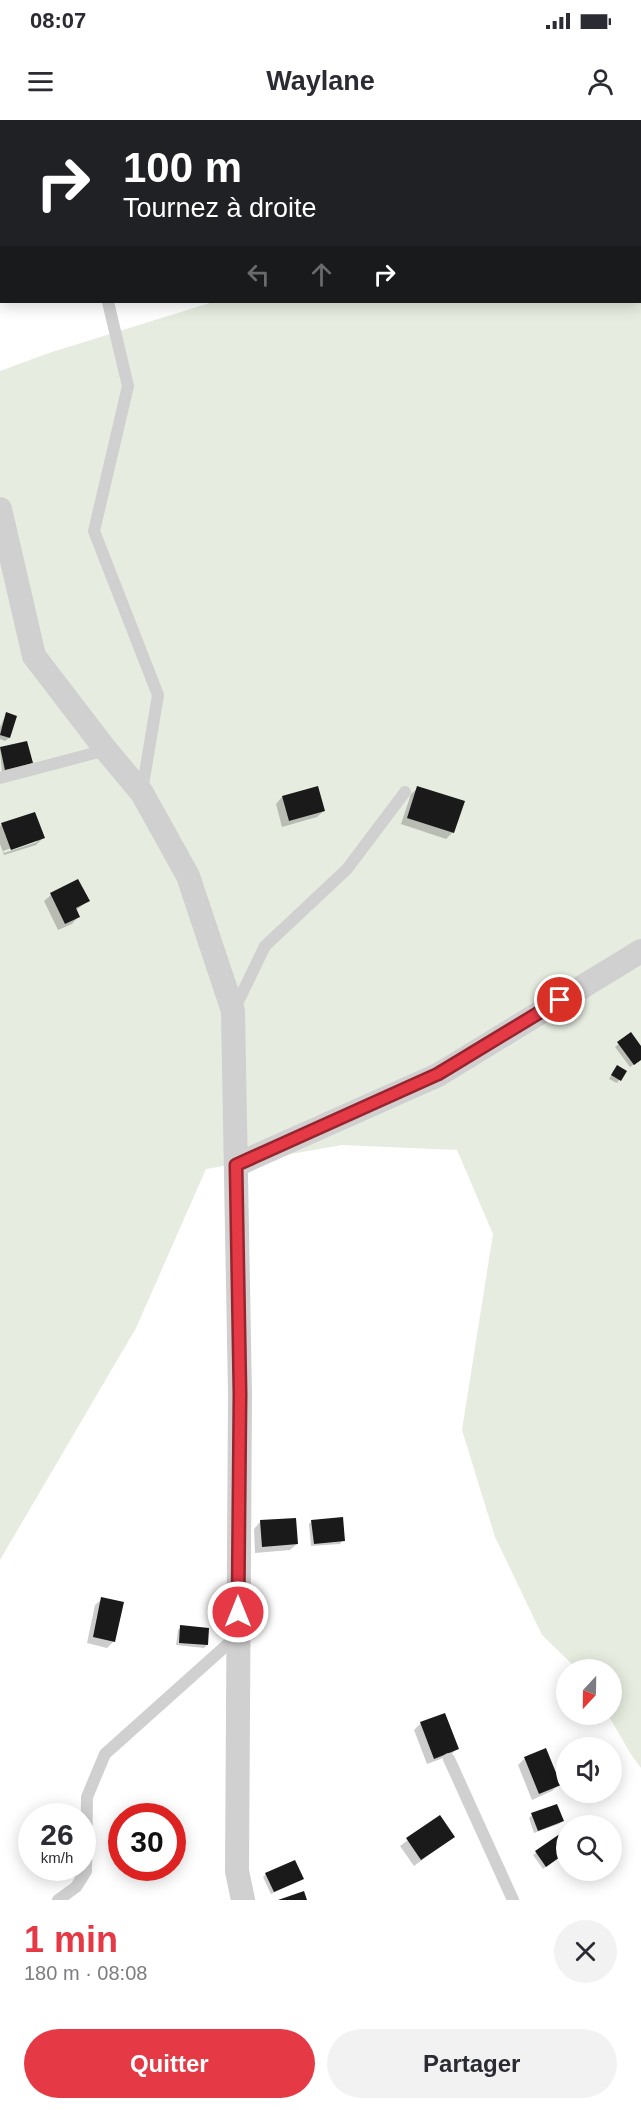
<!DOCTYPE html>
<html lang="fr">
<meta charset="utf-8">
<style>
body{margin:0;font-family:Helvetica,sans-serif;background:#f2f2f3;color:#2b2b33;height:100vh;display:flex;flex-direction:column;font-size:22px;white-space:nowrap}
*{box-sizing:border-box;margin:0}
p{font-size:20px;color:#7c7c81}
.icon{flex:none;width:33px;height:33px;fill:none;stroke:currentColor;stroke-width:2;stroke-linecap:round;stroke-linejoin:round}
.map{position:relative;height:1780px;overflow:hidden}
.details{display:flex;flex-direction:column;background:#fff;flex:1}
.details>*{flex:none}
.top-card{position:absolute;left:0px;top:0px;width:642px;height:183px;box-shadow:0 3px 15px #0003;background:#202124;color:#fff;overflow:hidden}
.needle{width:39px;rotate:202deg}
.buttons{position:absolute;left:556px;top:1539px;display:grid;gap:12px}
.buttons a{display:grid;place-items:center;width:66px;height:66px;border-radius:50%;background:#fff;box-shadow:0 3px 15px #0003;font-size:30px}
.speed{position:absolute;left:18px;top:1683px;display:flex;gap:12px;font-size:30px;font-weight:700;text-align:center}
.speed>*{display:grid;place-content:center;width:78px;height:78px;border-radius:50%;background:#fff;box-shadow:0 3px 15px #0003;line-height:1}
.speed small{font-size:15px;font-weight:400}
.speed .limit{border:9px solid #d22;background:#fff;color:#111}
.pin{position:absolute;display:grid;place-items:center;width:51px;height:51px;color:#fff;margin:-26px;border:3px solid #fff;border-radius:50%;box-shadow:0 2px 6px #0007}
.me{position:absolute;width:66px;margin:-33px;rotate:0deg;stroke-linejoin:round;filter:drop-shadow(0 0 4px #0008)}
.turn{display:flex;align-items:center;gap:21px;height:126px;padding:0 24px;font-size:27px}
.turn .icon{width:78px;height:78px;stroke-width:2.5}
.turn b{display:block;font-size:42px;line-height:51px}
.lanes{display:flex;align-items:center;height:57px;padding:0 24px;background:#0003;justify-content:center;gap:30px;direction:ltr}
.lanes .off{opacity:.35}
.round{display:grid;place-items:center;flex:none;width:63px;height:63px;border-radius:32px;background:#f2f2f3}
.headline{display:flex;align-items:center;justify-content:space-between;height:102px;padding:0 24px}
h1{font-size:36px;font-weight:800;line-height:45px;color:#e63946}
.cta{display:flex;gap:12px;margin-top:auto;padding:12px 24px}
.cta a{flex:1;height:69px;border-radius:36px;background:#e63946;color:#fff;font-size:24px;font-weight:800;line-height:69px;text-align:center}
.cta a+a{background:#f2f2f3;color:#2b2b33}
.status{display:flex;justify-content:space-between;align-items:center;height:42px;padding:0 30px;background:#fff;direction:ltr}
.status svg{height:16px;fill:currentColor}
header{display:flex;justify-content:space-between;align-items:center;height:78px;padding:0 24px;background:#fff;font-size:27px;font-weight:800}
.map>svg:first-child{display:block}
.green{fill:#e6ecdf}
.shadow{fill:#0003;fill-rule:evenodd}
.building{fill:#1a1a1a}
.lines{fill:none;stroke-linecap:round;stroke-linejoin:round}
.lane{stroke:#d0d0d0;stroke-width:12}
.street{stroke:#d0d0d0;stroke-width:24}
.route-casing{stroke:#96252e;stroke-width:15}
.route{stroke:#e63946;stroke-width:10}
</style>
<div class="status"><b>08:07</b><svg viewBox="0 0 49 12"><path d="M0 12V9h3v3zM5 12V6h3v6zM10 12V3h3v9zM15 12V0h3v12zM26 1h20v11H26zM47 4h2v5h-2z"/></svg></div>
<header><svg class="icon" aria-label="menu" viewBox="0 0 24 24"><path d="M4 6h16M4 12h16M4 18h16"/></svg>Waylane<svg class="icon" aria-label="person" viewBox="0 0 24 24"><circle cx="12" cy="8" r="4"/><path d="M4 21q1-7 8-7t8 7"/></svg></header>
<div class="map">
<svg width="641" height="1780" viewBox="0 0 641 1780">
<rect width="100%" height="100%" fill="#fff"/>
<!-- green -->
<path class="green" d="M641,51V1648L632,1636L608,1595L612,1594V1550L577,1549L542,1515L495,1417L462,1310L493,1114L457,1030L342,1025L206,1049L136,1208L0,1440V251L49,233L213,182H640Z"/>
<!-- shadow -->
<path class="shadow" d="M6,594L9,618L5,621L0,619V607Z
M26,623L31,642L28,645L2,652L0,629Z
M418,668L453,712L446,719L401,704L411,674Z
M282,677L324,691L317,697L282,707L276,684Z
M2,704L43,718L36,725L4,735L0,724V706ZM37,719V722L4,733L3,731Z
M78,761L88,781L75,791L78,797L72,804L58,810L44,781L51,775Z
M631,914L641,928V940L630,947L615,927Z
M614,950L625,952L617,963L609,959Z
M312,1401L343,1420L340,1424L311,1426L309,1404Z
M260,1402L297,1424L290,1430L255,1433L254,1409Z
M102,1479L114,1521L107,1528L87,1523L95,1485Z
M181,1507L207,1525L204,1528L176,1525L178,1510Z
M421,1603L457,1628L451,1635L427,1644L414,1610Z
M525,1638L559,1664L552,1671L532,1680L518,1645Z
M532,1695L562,1701L559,1704L534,1713L529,1698Z
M439,1697L453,1717L414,1746L400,1726Z
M567,1711V1732L543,1749L533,1735Z
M59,1748H78L80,1753L77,1756L63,1760Z
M266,1754L302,1759L271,1774L263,1757Z"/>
<!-- building -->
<path class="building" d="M6,592L17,596L10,618L0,615Z
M27,621L33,643L5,650L0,627Z
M318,666L325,691L289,701L282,676Z
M417,666L465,681L454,713L407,698Z
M35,692L45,718L11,730L1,703Z
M78,759L90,781L76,788L80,797L65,804L50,773Z
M631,912L641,926V940L634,945L617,922Z
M617,945L627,951L621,961L611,955Z
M343,1397L345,1421L314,1424L311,1400Z
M296,1398L298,1424L262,1427L260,1400Z
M101,1477L124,1482L115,1522L93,1517Z
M180,1505L209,1508L208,1525L179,1523Z
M445,1593L459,1629L434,1639L420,1602Z
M546,1628L561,1665L539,1674L524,1637Z
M557,1684L564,1701L538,1711L531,1693Z
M440,1695L455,1717L421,1740L406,1718Z
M567,1709V1732L546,1747L535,1731Z
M295,1740L304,1759L274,1772L265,1753Z
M63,1748H80L82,1753L66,1758Z
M304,1771L307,1780H278Z"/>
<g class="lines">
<!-- lane -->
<path class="lane" d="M108,182L128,266L94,411L158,575L142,671
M0,658L106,630
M234,890L265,826L347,749L405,672
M449,1639L513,1780
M58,1780L76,1767L86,1751L87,1677L105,1634L238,1515"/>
<!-- street -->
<path class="street" d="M374,2L377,0
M0,169L2,168
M0,389L34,536L106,630L142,673L188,756L233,891L240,1274L237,1751L243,1780
M236,1045L438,955L641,831"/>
</g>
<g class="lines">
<defs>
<path id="route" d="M238,1492L240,1274L236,1045L438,954L560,880"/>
</defs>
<!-- route casing -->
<use href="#route" class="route-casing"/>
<!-- route -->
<use href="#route" class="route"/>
</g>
</svg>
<div class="buttons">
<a><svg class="needle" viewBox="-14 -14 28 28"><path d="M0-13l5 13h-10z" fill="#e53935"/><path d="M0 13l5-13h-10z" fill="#7c7c81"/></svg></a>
<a><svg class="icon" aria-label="sound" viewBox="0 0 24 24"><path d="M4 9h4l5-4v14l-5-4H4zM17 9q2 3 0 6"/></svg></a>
<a><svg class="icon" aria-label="search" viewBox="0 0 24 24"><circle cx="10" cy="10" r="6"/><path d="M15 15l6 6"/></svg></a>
</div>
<div class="speed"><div>26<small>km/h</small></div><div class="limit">30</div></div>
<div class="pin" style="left:560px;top:880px;background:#d93025"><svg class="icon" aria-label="arrive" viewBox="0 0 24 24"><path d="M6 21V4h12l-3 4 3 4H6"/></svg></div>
<svg class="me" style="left:238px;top:1492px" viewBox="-20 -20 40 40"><circle r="17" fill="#e63946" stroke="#fff" stroke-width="3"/><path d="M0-11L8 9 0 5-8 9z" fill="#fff"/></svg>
<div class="top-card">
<div class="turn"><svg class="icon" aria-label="right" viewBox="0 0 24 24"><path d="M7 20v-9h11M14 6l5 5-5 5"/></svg><div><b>100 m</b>Tournez à droite</div></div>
<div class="lanes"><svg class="icon off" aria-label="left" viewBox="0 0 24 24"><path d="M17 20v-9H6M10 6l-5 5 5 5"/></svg><svg class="icon off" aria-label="ahead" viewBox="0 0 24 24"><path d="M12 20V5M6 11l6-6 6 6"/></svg><svg class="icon" aria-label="right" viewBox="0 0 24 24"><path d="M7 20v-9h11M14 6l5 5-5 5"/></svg></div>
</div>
</div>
<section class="details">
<div class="headline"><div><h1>1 min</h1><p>180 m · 08:08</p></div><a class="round"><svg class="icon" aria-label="close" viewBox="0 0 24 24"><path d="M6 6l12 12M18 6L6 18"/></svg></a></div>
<div class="cta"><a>Quitter</a><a>Partager</a></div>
</section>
